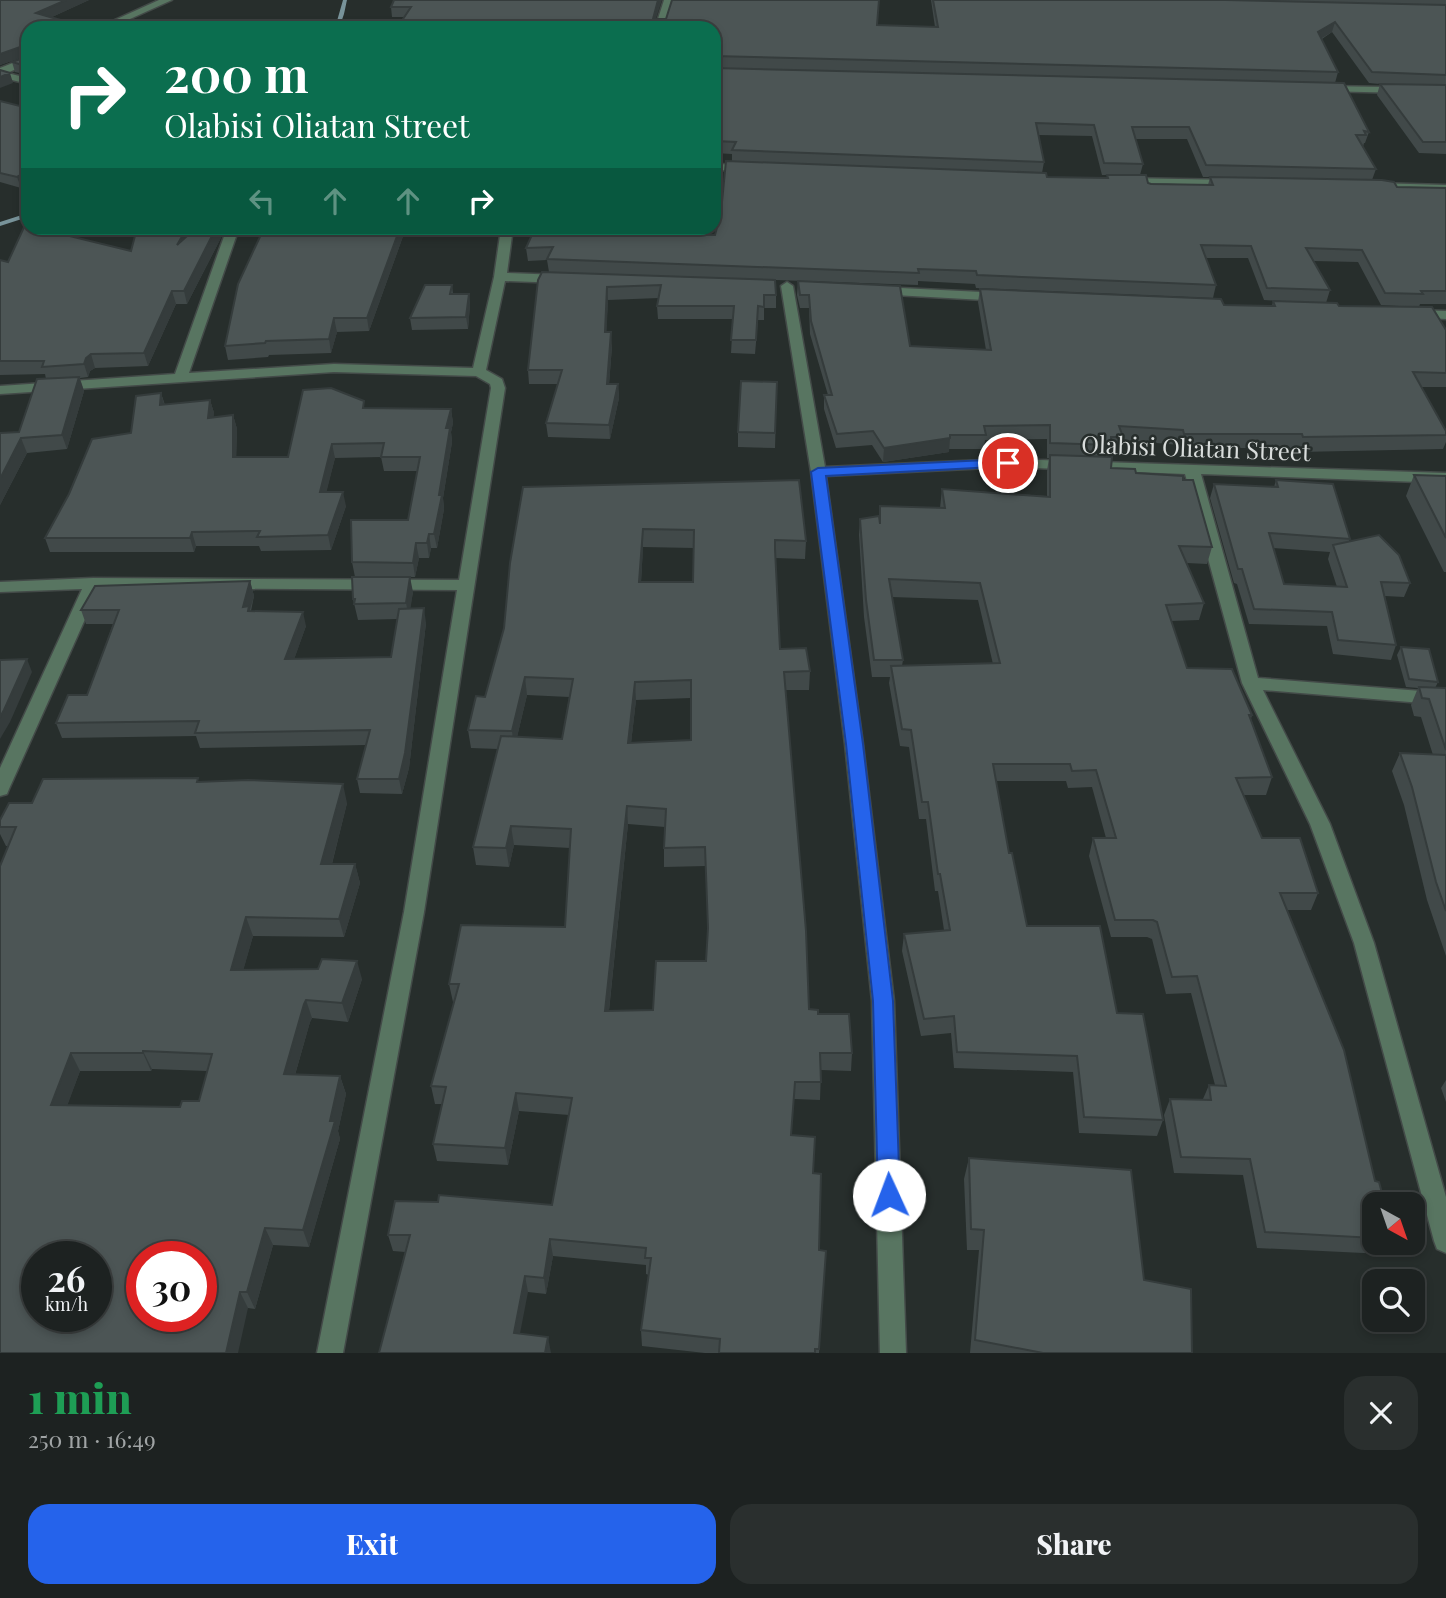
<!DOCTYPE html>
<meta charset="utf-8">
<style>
body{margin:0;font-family:"Playfair Display",serif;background:#2a2f2e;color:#f1f3f6;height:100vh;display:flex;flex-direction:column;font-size:26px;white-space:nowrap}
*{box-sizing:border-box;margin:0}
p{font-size:23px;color:#a0a4a5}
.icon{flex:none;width:38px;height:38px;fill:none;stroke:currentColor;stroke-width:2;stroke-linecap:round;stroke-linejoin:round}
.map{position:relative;height:1353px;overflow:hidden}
.sheet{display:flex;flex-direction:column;background:#1d2221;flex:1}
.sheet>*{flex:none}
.top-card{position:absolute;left:21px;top:21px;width:700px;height:214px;border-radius:21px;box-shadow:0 4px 10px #0003,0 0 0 2px #3b3f3f;background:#0b6e4f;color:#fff;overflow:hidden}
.needle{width:46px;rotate:140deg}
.controls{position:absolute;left:1362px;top:1192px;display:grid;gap:14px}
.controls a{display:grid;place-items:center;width:63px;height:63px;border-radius:14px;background:#1d2221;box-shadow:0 4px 10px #0003,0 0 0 2px #3b3f3f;font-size:35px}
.speed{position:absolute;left:21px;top:1241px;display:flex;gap:14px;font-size:35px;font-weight:700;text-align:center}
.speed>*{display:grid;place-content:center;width:91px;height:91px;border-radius:50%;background:#1d2221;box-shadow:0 4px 10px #0003,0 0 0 2px #3b3f3f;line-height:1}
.speed small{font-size:18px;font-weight:400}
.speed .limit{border:10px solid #d22;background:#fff;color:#111}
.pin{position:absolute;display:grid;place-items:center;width:60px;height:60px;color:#fff;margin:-30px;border:4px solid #fff;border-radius:50%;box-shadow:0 2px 7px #0007}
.me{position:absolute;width:77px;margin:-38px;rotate:358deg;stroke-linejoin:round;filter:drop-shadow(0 0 5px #0008)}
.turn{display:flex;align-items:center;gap:24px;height:147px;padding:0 28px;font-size:32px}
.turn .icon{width:91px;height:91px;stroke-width:2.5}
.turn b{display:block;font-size:49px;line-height:60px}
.lanes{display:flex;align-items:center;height:66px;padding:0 28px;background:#0003;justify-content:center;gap:35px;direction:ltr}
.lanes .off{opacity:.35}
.round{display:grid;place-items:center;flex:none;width:74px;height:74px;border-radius:21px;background:#2a2f2e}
.head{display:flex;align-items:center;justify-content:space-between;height:119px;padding:0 28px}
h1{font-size:42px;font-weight:800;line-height:52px;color:#1e9e55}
.button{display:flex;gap:14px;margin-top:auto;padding:14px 28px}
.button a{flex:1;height:80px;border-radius:21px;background:#2563eb;color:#fff;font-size:28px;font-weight:800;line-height:80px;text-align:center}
.button a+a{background:#2a2f2e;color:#f1f3f6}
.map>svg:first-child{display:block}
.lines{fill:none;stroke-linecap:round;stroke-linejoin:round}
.stream{fill:#78939a;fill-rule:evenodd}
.minor-casing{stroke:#434a48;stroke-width:3}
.minor{fill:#587561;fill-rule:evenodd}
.wall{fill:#414949;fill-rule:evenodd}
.shaded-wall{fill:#353c3c}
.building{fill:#4c5555;stroke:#353c3c;stroke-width:2;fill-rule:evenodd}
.route{fill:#2563eb;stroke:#184099;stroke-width:2}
.labels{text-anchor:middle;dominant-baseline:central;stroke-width:5;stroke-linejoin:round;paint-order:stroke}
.street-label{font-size:24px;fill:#d9dddc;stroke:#272e2c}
</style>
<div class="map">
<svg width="1446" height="1353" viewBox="0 0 1446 1353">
<rect width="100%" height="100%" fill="#272e2c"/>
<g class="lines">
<!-- stream -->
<path class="stream" d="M343,0H347C344,12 344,28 329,28L337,21Z
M28,213V217L0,226V222Z"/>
<defs>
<path id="minor" d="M159,0H172L110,28H97Z
M664,0H674L665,28H655Z
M28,57V64L7,73L28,78V84L0,77V68Z
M1326,86L1446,88V94L1322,91V87Z
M714,164L749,165L755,168L749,171L714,170Z
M1127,178L1232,180L1238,183L1232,186L1123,183L1121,181Z
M1375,183L1446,185V191L1371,188V184Z
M227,228H239L189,373L334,364L473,368L494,277L501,228H513L507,273L561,275L567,279L561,283L505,281L486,370L502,379L505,388L424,912L343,1353H317L404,912L457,590L99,588L9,789L7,794L0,796V768L82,589L0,592V582L93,578L459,580L491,388L490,384L476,376L334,372L0,394V386L175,374Z
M787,282L793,286L825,467L1008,459L1446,473V483L1201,474L1258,678L1446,693V705L1263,690L1330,824L1374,943L1446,1197V1253L1437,1249L1434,1241L1354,943L1310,824L1242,683L1185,474L1008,467L826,476L863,744L894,1001L906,1353H880L872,1001L845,744L811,472L781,286Z
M880,287L1002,293L1008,297L1002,301L876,294L874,291Z
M1415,310L1446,311V319L1410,317V311Z"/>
</defs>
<!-- minor casing -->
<use href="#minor" class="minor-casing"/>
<!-- minor -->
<use href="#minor" class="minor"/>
</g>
<!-- wall -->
<path class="wall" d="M0,0H89L28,28V75L15,72L12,62L26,56L0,65Z
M394,0L656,19L935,27L931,0H1446V154L1419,153L1377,95L1380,84L1369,83L1332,32L1322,39L1338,72L1335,83L1369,132L1365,143H1364L1363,147L1376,169L1372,180L1397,187L1446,188V304H1420L1419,307L1446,330V387H1421L1446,431V442L1443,449L1299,452L1297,448H1181L1180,445L1122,440L1120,451L1110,452L1109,457L1111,468L1136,473L1183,480L1212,547L1207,564L1187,563L1204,603L1199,620L1171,621L1187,668L1252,715L1251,719L1272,777L1266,795H1244L1262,838L1318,893L1311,910H1287L1374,1204V1242H1392L1384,1254L1257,1248L1243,1175L1174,1173L1164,1115L1170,1099H1203L1209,1085H1215L1191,993L1166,994L1152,939L1147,937H1111L1089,856L1093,838H1106L1092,787L1068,788L1066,781H996L1009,853L1027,926L1117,1013L1163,1120L1157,1136L1079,1133L1073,1072L954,1068L951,1033L921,1036L902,951L904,934L944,930L938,891H935L926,819H919L909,747L900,746L889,683L890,677H872L864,617L859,535L860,519L879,516L880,506L940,508L942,489L1047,496V471L1049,458H1047V439L985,440L984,449H949V452L883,462L872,445L836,448L824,409V395H828L810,334L809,308H800L797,295L798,281L910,346L986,350L978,302L980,289L1224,305L1272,306L1273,301H1283L1264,300L1248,258H1205L1216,285L1213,298L976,288L975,284L918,281V285L549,272L547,260L528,261L526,248L650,228L649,233L715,235L732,161V154L714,153V67L404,17H392L391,7ZM1039,135L1092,136L1102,175H1107V178L1047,177L1042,173L1044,162ZM1135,139H1187L1203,177H1210L1208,185L1148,183L1140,175L1143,164ZM1313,261L1358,262L1381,305L1417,307L1339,306L1326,303L1330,290ZM892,597L978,600L993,664L902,666L903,660Z
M0,101L28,108V184L21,188L0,182Z
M226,228L187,304H176L148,366L95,368L90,371L88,377L80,378L84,391L67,449L27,453L0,505V433L19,432L46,379L45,374L0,375V260L8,262L131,251Z
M406,228L369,331L337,332L331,353L269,355L268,357L228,360L225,346Z
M542,272L776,295V308H764V320H758L755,354L731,353L733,319H658L657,306L659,298L608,300L606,332L612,346L609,384H618L619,398L610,439L548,437L546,423L558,384H529L528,370Z
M452,285L453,294H469L470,305L468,329L412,330L410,318Z
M777,382L775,448L738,447V432Z
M161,393L165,405L210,400L214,413L213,417L233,415L237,429L236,457H288L365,408L451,409L453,423L451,432L452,442L443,498L444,509L437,548H431L429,558H419L415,577H355L352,562L408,520L417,471H384L381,457L335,458L326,492L346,506L331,550L261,551L259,546H196L194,552H50L45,538L131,433Z
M1414,475L1446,476V572H1444L1406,496Z
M1276,480L1350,539L1349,541L1410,583L1404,597L1385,596L1396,645L1391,660L1333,654L1327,626L1249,624L1237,584L1234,583L1210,498L1214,484L1274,487ZM1273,548L1330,552L1328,559L1337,587L1284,584Z
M523,487L806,541L805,559L775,558L780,649L810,671L809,690H785L809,1009L818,1014L852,1053L851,1071L821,1070L820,1100L794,1099L791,1135L813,1173L819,1250L826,1251L819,1353H705L642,1346L641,1330L649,1275L646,1274V1265L553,1256L546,1294L528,1292L379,1353L405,1252L393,1251L388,1235L552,1205L569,1115L519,1111L508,1165L437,1161L433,1144L442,1104H435L431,1086L454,1002H453L449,984L565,927L570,848L514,845L509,867L476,865L473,847L498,749L471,748L468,730L485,697L504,628ZM643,547L694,548L693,582H641ZM527,695L569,697L562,739L517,737ZM691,698V740L631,743L636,700ZM628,824L665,827L664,848V867L706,866L708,932L706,961L653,1010L609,1011Z
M250,581L254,596L251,611L306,626L294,659L391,657L397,619L358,620L353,599L413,592L410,608L426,623L409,768L402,794L360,793L357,779L366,745L200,748L196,736L62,738L56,723L87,695L113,624H86L81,610Z
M1401,647L1438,682L1435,688H1446V956L1427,900L1404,805L1392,771L1400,753L1433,755L1421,717L1414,716L1411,705L1418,688L1406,687L1397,655Z
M199,782L347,803L332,864H355L360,883L344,937L253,936L243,970L362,979L348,1022L312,1018L310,1022L295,1075L340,1076L346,1094L338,1131L340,1139L309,1247L273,1245L255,1309L248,1308L0,1353L9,846H6L0,834V820L32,803ZM152,1069L207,1071L199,1101L180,1107L67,1105L80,1071H151Z
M1446,1080V1102L1441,1088Z
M969,1158L1192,1353H970L979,1250H967L964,1179Z"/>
<!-- shaded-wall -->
<path class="shaded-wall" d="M66,0H89L39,23L36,13Z
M658,0H662L653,28V19Z
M1335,22L1332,32L1315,42L1318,32Z
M26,45L28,55L0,65V54Z
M10,73L13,83L0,88V77Z
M28,171V184L21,188L17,177Z
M187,228H197L177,245Z
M216,228H226L187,304L184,291Z
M400,228H406L369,331L367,318Z
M607,287L608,300L606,346L605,332Z
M172,291L176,304L148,366L144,353Z
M469,294L470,305L468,329L466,317Z
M334,318L337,332L331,353L329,339Z
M611,332L612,346L608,398L607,384Z
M91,354L95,368L90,371L88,377L84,364L86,358Z
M79,377L84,391L67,449L62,435Z
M618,384L619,398L610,439L609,425Z
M161,393L165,407L160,405Z
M210,400L214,413L212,432L208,418Z
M451,409L453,423L451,432L452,442L443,498L444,509L437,548L434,534L446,428Z
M233,415L237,429L236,471L233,457Z
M21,438L27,453L0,505V479Z
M950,438L949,452L883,462L884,448Z
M332,444L335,458L323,506L320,492Z
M343,492L346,506L331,550L328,535Z
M643,529V547L640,600L639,582Z
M192,532L196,546L194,552L190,538Z
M429,534L431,548L429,558L427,543Z
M416,543L419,558L415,577L413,563Z
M410,577L413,592L409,618L406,603Z
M250,581L254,596L250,610L254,621L243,607Z
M424,608L426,623L409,768L402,794L399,779Z
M303,612L306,626L289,674L285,659Z
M27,659L32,672L10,722L0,739V717Z
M525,677L527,695L514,750L512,731Z
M635,682L636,700L629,761L628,743Z
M343,784L347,803L327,883L321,864Z
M627,806L628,824L607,1029L605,1011Z
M511,826L514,845L509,867L506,848Z
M355,864L360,883L344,937L339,919Z
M246,917L253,936L238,989L231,970Z
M357,961L362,979L348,1022L342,1003Z
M306,1000L312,1018L310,1022L290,1092L284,1074L304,1004Z
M143,1051L152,1069L151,1071L143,1053Z
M71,1053L80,1071L61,1123L51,1105Z
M340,1076L346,1094L338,1131L340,1139L309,1247L303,1230L330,1121Z
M516,1093L519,1111L508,1165L505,1148Z
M265,1228L273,1245L255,1309L247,1292Z
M550,1239L553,1256L546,1294L544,1278Z
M525,1276L528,1292L517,1349L514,1333Z
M240,1292L248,1308L238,1353H226Z
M548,1337L551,1353H545Z"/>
<!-- building -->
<path class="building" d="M0,0H66L36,13L89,28H28V65L26,66L12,62L26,57V45L0,54Z
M394,0H658L653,19H666L672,0H879L877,25L938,27L933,0H1226L1446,5V75L1372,72L1335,22L1318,32L1338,72L714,56V28H397L411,7H391Z
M714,68L1344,83L1369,132L1364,131L1366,135H1356L1376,169L1206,165L1189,127H1132L1143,164L1104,163L1094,125L1036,123L1044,162L732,150L736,142L714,141Z
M0,70L10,73L0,77Z
M1380,84L1446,85V142H1423Z
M0,101L28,108V171L17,177L0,173Z
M726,161L1046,173L1047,177L1108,178L1107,175H1146L1148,183L1151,184L1213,185L1210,177L1382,180L1394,182L1397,187L1446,188V291H1421L1423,294L1385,293L1362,250L1306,248L1330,290L1267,288L1251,246L1201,245L1216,285L977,275L976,271L918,269L919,273L547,259L553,247L526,248L535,228H647L645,233L715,235L721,212Z
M25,225H28V228H37L131,251L137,228H187L177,245L196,228H216L184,291H172L144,353L91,354L86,358L84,364L42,367L44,361H0V260L8,262Z
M264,228H400L367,318H334L329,339L266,341L265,343L225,346L238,284Z
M542,272L775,280L776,295H764V307L758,306L756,340H731L734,306H657L661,285L607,287L605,332H611L607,384H618L609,425L546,423L562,370H528L538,280Z
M798,281L900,286L910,346L991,350L980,289L1221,299L1224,305L1275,306L1273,301L1337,303L1339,306L1432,307L1446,330V373L1413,372L1446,431V435L1303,437L1302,434H1184L1183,430L1119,426L1123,437H1111V445L1050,443V425L984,426L986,435H950V438L884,448L873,431L837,434L824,395H832L811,321L809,295H800Z
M425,285H452L450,294H469L466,317L410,318Z
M79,377L62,435L21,438L0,479V433L19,432L37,379Z
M741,381L777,382L775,433L738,432Z
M331,388L364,401L363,408L451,409L446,428H450L439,495H442L434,534H429L427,543H416L413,563L352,562L351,520H408L420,457H381L384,443L332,444L320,492H343L328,535L257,537L260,531L192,532L190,538H45L69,494L92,439L131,433L136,396L161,393L160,405L210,400L208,418L233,415V457H288L303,390Z
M1050,455L1112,457L1111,468L1135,469L1136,473L1183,476V480H1193L1212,547L1179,546L1204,603L1166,605L1187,668L1232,669L1252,715H1249L1272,777L1236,778L1262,838H1300L1318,893H1280L1344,1050L1375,1181L1379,1182L1385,1204H1374V1238L1265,1232L1250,1159L1181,1157L1170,1099L1211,1100L1209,1085L1226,1086L1197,976L1172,977L1157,922L1153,920H1115L1093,838H1116L1096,770L1072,771L1070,764H993L1009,853H1012L1027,926H1100L1117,1013L1143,1014L1163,1120L1084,1117L1077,1056L957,1052L954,1016L924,1019L904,934L950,930L940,874H938L928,802H922L911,730L902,729L891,666L1000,663L980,583L889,579L903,660H874L866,600L860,519L879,516L880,524V506L945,508L942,489L1050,497Z
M1414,475L1446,476V538Z
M799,480L806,541L775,540V549L780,649L806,648L810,671L784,672L806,931L809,1009L818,1010V1014H849L852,1053H820L821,1082H795L791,1135L815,1137L813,1173L821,1174L819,1250L826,1251L819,1349H815V1353H719L720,1339L641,1330L651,1258H645L646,1248L550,1239L544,1278L525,1276L514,1333L548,1337L545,1353H379L410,1235H388L395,1201L438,1202L439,1195L552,1205L572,1098L516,1093L505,1148L433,1144L446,1087L431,1086L459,984H449L461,925L565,927L571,829L511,826L506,848L473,847L501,736L562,739L573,679L525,677L512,731L468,730L476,696L485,697L504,628L510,563L523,487ZM643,529L694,530L693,582H639ZM691,680V740L628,743L635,682ZM627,806L666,809L664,848L705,847L708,928L706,961H656L653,1010L605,1011Z
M1276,480L1333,484L1350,539L1269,533L1284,584L1347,587L1333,545L1379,535L1399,555L1410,583L1381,582L1396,645L1338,640L1332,612L1254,609L1242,569H1238L1214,484L1278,487Z
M352,577H410L406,603L354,604L355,599H353Z
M250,581L243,607L249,606L248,611L303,612L285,659L391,657L399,609L424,608L405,753L399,779H357L370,730L195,733L199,721L56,723L68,695H87L119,610H81L95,586Z
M1401,647L1429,649L1438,682L1409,679Z
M27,659L4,710L0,717V660Z
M1419,687L1446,688V750L1429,699L1422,698Z
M1400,753L1446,755V911L1436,882L1412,787Z
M198,778L197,782L248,780L343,784L321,864H355L339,919L246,917L231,970L318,969L322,959L357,961L342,1003L306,1000L304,1004L284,1074L340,1076L330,1121H335L303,1230L265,1228L247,1292H240L226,1353H0V866L16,827H0V820L9,803H32L43,779ZM143,1051L212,1054L199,1101H182L180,1107L51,1105L71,1053H143ZM37,1256H96V1316H37ZM142,1256H201V1316H142Z
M969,1158L1131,1170L1144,1280L1191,1289L1192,1353H1043L975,1340L984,1230L971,1229Z"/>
<!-- route -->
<path class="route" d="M1008,459L1013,460V466L826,476L863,744L893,1001L900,1195L897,1202L889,1205L882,1202L878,1195L873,1001L846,744L811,472L818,468Z"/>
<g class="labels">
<!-- street labels -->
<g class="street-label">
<text transform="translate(1196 447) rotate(2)">Olabisi Oliatan Street</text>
</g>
</g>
</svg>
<div class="controls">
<a><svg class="needle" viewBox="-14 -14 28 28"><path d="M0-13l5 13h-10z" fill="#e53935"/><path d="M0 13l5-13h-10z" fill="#a0a4a5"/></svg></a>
<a><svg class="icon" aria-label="search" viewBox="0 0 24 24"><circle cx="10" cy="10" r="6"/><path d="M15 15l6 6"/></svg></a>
</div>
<div class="speed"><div>26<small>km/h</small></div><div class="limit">30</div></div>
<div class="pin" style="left:1008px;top:463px;background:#d93025"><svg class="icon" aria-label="arrive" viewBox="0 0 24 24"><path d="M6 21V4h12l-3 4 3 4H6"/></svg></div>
<svg class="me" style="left:889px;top:1195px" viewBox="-20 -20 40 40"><circle r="19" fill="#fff"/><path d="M0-13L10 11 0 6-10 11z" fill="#2563eb"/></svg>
<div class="top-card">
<div class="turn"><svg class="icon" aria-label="right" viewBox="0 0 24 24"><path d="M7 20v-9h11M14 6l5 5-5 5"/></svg><div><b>200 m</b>Olabisi Oliatan Street</div></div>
<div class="lanes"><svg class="icon off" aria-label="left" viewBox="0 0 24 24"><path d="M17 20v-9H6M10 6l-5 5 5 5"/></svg><svg class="icon off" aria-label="ahead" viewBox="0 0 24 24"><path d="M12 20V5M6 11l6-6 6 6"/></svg><svg class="icon off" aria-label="ahead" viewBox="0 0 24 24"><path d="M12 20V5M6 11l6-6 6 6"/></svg><svg class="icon" aria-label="right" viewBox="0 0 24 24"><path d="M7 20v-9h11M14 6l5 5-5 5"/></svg></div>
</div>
</div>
<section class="sheet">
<div class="head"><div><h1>1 min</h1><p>250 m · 16:49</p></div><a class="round"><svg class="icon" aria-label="close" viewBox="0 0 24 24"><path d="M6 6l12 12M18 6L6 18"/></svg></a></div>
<div class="button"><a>Exit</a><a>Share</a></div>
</section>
